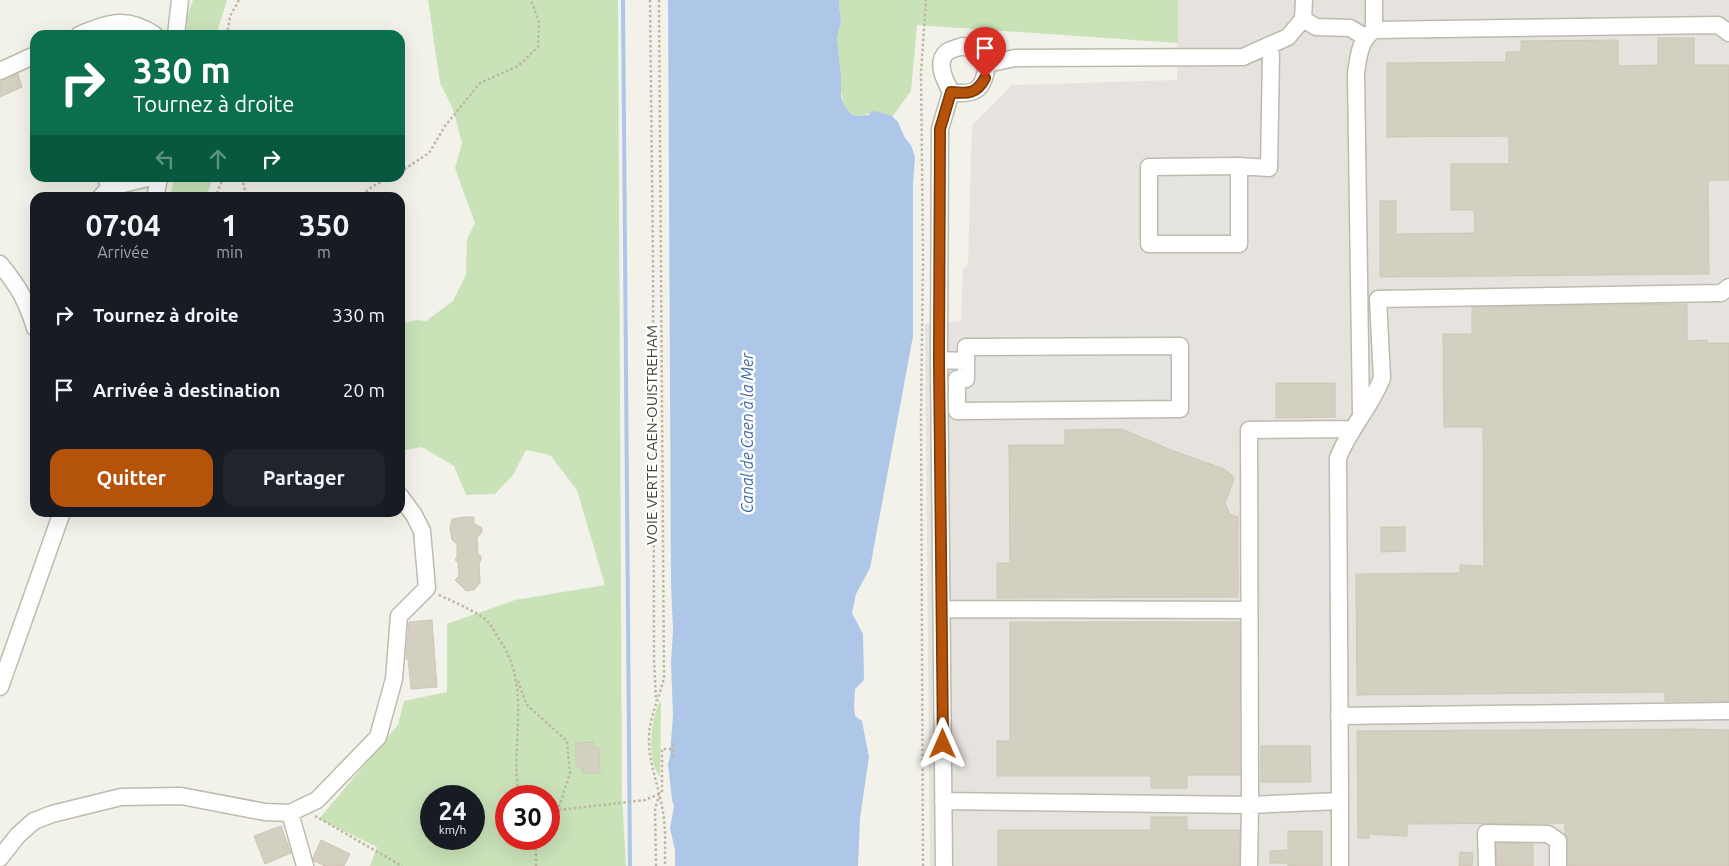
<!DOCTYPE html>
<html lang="fr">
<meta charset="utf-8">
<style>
body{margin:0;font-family:Ubuntu,sans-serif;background:#20242c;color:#f1f3f6;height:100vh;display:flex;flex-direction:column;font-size:19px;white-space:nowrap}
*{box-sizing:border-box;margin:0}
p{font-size:16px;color:#9ea1a6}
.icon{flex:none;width:28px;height:28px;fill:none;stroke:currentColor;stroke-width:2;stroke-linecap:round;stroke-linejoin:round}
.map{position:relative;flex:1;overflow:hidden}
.drawer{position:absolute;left:30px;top:192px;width:375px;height:325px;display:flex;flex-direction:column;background:#171b24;border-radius:15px;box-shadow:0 5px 20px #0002}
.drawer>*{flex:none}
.banner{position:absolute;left:30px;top:30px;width:375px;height:152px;border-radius:15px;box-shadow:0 5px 20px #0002;background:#0b6e4f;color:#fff;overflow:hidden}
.speed{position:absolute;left:420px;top:785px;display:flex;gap:10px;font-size:25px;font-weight:700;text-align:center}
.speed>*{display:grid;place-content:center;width:65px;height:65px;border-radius:50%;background:#171b24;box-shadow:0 5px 20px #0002;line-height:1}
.speed small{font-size:12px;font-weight:400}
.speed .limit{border:8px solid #d22;background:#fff;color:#111}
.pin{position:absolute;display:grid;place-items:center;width:42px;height:42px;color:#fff;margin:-51px -21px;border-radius:50% 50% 50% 0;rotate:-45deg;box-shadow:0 0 5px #0007}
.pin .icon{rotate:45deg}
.me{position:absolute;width:55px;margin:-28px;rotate:0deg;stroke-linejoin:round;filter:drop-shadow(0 0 4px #0008)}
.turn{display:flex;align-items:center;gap:18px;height:105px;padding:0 20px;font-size:22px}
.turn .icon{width:65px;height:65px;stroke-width:2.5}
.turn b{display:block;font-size:35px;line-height:42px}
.lanes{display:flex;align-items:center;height:48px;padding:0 20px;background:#0003;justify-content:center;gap:25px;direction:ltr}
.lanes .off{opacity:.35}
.eta{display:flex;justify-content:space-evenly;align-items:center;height:85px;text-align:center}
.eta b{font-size:30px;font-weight:700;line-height:35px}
.button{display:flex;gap:10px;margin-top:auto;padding:10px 20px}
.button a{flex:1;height:58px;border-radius:15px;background:#b45309;color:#fff;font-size:20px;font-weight:700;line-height:58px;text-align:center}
.button a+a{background:#20242c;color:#f1f3f6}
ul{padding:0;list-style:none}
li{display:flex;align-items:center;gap:15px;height:75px;padding:0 20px}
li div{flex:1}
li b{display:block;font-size:19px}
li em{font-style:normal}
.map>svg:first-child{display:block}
.industrial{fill:#e6e3de}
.green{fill:#c9e2b8;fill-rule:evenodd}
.parking{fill:#e5e4e1}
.water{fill:#aec7e8}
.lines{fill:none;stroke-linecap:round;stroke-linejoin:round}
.stream{stroke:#aec7e8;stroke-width:4}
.building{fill:#d3cfc1;stroke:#cdc7b5}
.minor-casing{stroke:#bdbaae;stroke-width:19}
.path{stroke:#bdb7a1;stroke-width:2.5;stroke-dasharray:2.5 2.5;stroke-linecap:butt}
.minor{stroke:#fff;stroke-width:16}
.route-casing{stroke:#753606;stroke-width:12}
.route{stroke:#b45309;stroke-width:9}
.labels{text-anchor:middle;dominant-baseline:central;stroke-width:5;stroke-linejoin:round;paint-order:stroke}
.street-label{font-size:15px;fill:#464339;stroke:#fff}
.water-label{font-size:16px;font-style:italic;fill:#3f6aa5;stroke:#fff}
</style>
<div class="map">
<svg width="1729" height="866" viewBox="0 0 1729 866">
<rect width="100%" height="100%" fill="#f3f2ea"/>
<!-- industrial -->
<path class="industrial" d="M1178,0H1729V866H930L925,324L961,321L963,270L968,263L972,125L1012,85L1177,80Z"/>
<!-- green -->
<path class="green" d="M193,0H227L216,35H186L187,17Z
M428,0H618L622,796L626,866H370L377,847L319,819L398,725L404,701L447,692V624L515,600L605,585L577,490L550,455L526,450L513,475L495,494L466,495L454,466L422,447L400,451V324L416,320L426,321L453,301L466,275L467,239L475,223L455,168L462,143L453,109L440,83ZM431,796H474V839H431ZM506,796H549V839H506Z
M840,0H1178V43L917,25L911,91L892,117L880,112L856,116L848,111L844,105L840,88L841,75L837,38L841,22L839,4Z
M174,178H213L206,197H170Z
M660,701L661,704L660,776C646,764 651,716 660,701Z"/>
<!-- parking -->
<path class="parking" d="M1254,159V250L1133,251L1132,160Z
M1187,328V416L953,417L952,330Z"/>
<!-- water -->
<path class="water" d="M668,0H840L839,4L841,22L837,38L841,75V97L844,105L850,113L856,116L869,115L872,111L880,112L892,116L898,122L905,138L911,145L915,157L913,184V336L870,568L856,594L852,613L863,634L864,680L855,689L854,707L855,716L862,721L869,757L860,818L858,866H675V850L670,828L674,806L672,800L668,764L670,756L673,714L671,663L673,630L671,584Z"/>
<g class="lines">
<!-- stream -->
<path class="stream" d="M623,0L630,866"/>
</g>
<!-- building -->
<path class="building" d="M1658,38H1694V65H1729V180H1708L1709,274L1380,277V201H1396V234L1475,233L1474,210H1451V164H1509V136L1387,137V63L1506,62V52H1521V41L1618,40V66L1658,65Z
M18,74L22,87L0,97V81Z
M1687,304V341L1707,340V343H1729V701H1665V692L1357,695L1356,574L1460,573V565L1484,566L1483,427H1444L1443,334H1472V307Z
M1276,383H1335V417L1276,418Z
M1122,429L1171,450L1224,469L1231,474L1234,479L1225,503L1230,514L1238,517V597L997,598V563H1010L1009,445H1065V430Z
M464,517H474V523L482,528V532L477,538L478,554L481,556V560L479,563L480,583L474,590L466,591L455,580L459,576L458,562L455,560L457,557V544L452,540L450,528L452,519Z
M1381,527H1405V551L1381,552Z
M432,620L437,687L411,689L408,659H406L409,622Z
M1010,622H1240V775H1187V788H1151V776H997V741H1010Z
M1691,729L1729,730V866H1568V841L1565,834V823L1407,824V836L1369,834V838H1358L1357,731Z
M594,742V748H599L600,773H582V767H576V743Z
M1261,746H1310L1311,782H1261Z
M1151,817H1187V830H1240L1239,866H998V830H1151Z
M281,826L291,853L265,864L254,836Z
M1288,831H1322V866H1288V863H1270V851L1288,850Z
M321,840L350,854L344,866H325L314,861L313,858Z
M1496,843L1533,844V866H1497Z
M1460,852L1473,853L1472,866H1459Z"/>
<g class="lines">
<defs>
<path id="minor" d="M1374,0V30
M1303,19L1316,27L1350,28L1365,37
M79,35C109,22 127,16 155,35
M176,35L180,0
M962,46L976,50L987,64C984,89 976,96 951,92C945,81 935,62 947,52C951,49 958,48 962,46Z
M987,64L1015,58L1243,57L1288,37L1303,19L1304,0
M0,71L35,55
M1239,166V244H1149V167Z
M1239,166L1269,168L1271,55L1269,47
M106,178L110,187L148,178
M100,198L110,187
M155,198L159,178
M0,264C18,286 27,301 35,328
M939,360L966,361V347L1180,346V409L957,411V379H966V361
M1361,415L1356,73C1359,55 1359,41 1374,30L1718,25L1729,33
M942,609L1249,610
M0,687L62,512
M1339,716L1729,711
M943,801L1250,805L1249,430L1352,429
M1340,801L1338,458C1349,429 1371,407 1382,378L1378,299L1721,293L1729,287
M290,813L305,866
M0,858L18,835L34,821L52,814L121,797L181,796L265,812L290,813L317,800L378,737L394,679L399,616L427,588L422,531L414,515L400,496
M944,866L939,360L940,129L951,92
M1249,866L1250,805L1340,801V866
M1487,866L1486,833L1548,834L1558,841V866"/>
</defs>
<!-- minor casing -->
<use href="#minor" class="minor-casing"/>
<!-- path -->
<path class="path" d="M650,0L653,261L654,659L656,701
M659,0L664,677C660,697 650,715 649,736C648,763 659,786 663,812C666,829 665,848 665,866
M227,35L230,16L239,0
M400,172L429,153L445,126L480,83L518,66L538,47L539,22L531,0
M242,178L246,195L251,198
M215,198L223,178
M358,198L373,186L389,178
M439,595C450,600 479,613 486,620C491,624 494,631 497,636C534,686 509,741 519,796
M518,681L527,705L567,741L570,773L558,810
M673,757V741
M315,816L402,866
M549,827L558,810L645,800L659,794L662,791V749H673
M529,839L536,849
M536,866V849L542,839
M656,866L655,809L659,796
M923,866L921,414L923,260L921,72L926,0"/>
<!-- minor -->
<use href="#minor" class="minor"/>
</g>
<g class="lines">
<defs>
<path id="route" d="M943,744L939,360L940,129L951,92C967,94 977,94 985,78"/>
</defs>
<!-- route casing -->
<use href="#route" class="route-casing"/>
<!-- route -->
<use href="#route" class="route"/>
</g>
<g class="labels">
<!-- street labels -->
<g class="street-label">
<text transform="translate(651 435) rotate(-90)">VOIE VERTE CAEN-OUISTREHAM</text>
</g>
<!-- water labels -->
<g class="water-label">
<text transform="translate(747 433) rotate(-90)">Canal de Caen à la Mer</text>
</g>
</g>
</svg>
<div class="speed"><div>24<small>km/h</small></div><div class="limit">30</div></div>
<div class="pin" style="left:985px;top:78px;background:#d93025"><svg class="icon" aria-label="arrive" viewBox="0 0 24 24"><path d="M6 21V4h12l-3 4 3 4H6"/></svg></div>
<svg class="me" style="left:943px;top:744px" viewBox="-20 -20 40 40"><path d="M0-17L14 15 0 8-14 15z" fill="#b45309" stroke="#fff" stroke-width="4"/></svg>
<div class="banner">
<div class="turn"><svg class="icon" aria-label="right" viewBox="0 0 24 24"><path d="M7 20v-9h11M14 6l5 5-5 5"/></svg><div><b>330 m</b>Tournez à droite</div></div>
<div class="lanes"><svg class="icon off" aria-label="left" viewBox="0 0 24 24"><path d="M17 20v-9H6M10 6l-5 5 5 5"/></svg><svg class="icon off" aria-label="ahead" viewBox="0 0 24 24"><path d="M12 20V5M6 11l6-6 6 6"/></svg><svg class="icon" aria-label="right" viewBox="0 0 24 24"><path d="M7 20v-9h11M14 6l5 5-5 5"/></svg></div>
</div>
<section class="drawer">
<div class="eta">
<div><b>07:04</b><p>Arrivée</p></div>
<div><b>1</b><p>min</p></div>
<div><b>350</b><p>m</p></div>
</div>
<ul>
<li><svg class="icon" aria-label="right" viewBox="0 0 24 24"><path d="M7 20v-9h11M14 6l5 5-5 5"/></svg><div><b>Tournez à droite</b></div><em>330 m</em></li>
<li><svg class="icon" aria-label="arrive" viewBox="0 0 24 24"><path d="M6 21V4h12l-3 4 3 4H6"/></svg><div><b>Arrivée à destination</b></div><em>20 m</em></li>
</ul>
<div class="button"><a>Quitter</a><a>Partager</a></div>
</section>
</div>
